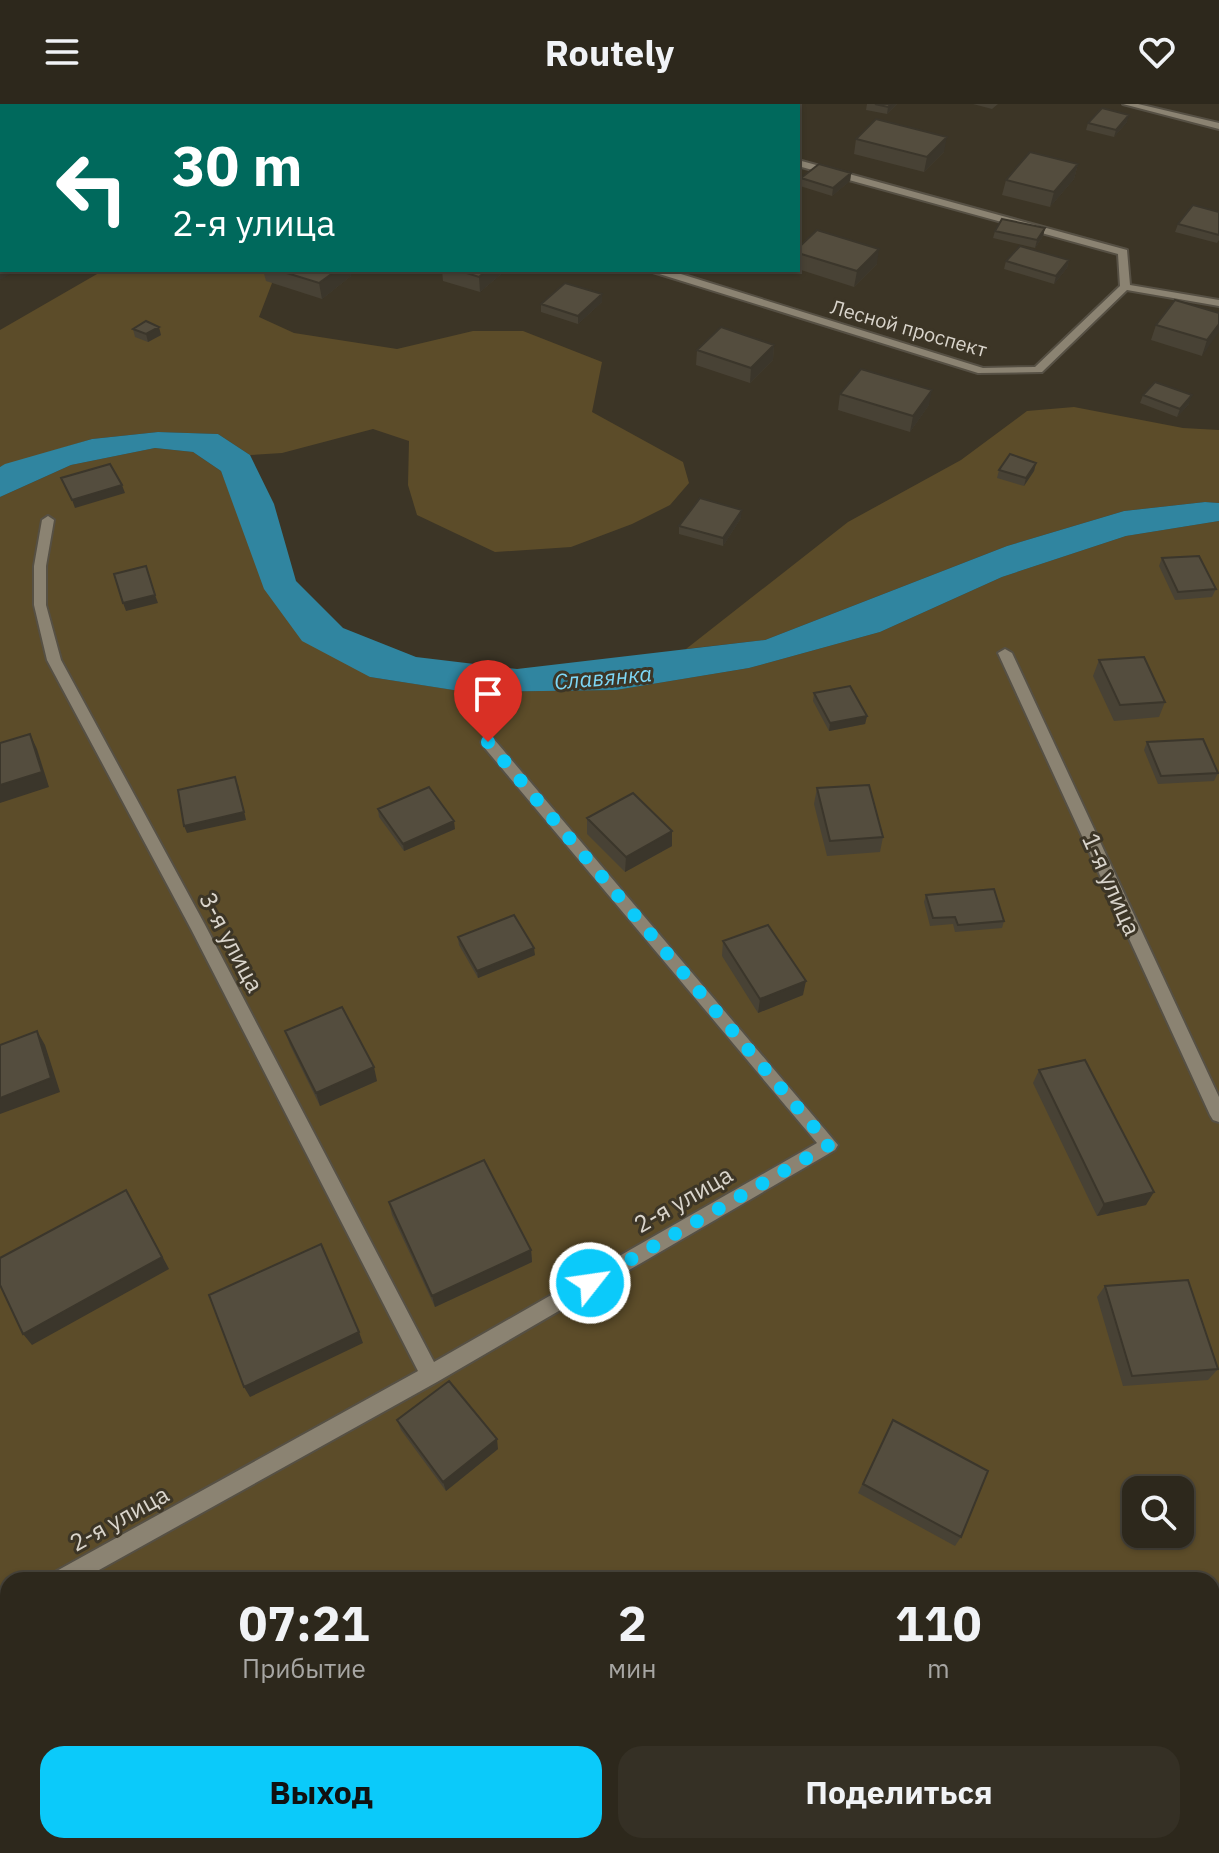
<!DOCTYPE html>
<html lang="ru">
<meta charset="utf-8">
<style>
body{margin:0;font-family:"IBM Plex Sans",sans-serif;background:#353025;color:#f1f3f6;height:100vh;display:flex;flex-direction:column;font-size:30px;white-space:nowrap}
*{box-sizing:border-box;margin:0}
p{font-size:26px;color:#a7a6a3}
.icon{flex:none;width:44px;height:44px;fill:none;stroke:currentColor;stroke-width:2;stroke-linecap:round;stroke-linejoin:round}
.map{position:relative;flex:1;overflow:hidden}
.details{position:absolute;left:0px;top:1468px;width:1220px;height:282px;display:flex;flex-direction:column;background:#2d281c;border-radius:24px 24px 0 0;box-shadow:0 2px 6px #0004,0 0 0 2px #48443b}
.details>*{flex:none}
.hud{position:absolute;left:0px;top:0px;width:800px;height:168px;box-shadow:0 2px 6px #0004,0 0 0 2px #48443b;background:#00695c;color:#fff;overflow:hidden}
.buttons{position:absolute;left:1122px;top:1372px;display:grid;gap:16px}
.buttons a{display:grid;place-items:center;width:72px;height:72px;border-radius:16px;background:#2d281c;box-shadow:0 2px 6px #0004,0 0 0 2px #48443b;font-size:40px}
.pin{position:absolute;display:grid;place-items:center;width:68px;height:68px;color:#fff;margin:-82px -34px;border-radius:50% 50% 50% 0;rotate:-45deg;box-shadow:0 0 8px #0007}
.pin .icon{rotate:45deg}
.me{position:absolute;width:88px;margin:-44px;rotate:60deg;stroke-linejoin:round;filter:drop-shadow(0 0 6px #0008)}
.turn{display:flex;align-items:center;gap:28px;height:168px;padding:0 40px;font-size:36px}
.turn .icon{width:104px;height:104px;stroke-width:2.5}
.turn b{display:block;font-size:56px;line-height:68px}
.eta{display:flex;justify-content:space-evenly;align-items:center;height:136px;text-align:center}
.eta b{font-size:48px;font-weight:700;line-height:56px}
.button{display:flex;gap:16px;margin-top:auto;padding:16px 40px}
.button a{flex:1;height:92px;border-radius:24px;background:#0bcafa;color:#111;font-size:32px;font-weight:700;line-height:92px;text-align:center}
.button a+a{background:#353025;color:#f1f3f6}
header{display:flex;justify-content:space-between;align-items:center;height:104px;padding:0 40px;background:#2d281c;font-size:36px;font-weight:700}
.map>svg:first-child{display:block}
.green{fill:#5c4c29;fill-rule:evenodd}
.water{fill:#3085a0}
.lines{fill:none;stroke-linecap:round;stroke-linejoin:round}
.street-casing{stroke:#565044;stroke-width:4}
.street{fill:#8b8372;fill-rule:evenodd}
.wall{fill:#484235}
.shaded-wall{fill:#3b362b}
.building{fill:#544d3e;stroke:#3b362b;stroke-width:2}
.route{stroke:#0bcafa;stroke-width:14;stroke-dasharray:0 25.2}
.labels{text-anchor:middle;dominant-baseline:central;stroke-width:6;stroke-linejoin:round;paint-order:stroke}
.far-street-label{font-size:20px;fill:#d9d4cb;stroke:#3c3526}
.far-water-label{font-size:22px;font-style:italic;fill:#7ed7f6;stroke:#3c3526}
.street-label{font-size:24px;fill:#d9d4cb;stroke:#3c3526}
</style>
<header><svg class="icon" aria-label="menu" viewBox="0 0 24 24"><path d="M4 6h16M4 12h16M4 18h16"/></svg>Routely<svg class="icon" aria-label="heart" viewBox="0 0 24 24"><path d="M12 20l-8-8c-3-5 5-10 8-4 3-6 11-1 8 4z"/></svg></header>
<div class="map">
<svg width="1219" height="1749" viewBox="0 0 1219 1749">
<rect width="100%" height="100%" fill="#3c3526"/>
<!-- green -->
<path class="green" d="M104,166H277L259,213L294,229L397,245L473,227H523L602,258L592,308L683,358L689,379L670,401L632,420L571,443L495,448L417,411L408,381L409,337L373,325L282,349L250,351L218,330L158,328L92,335L0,363V226Z
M1074,303L1183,324L1219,326V399L1205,398L1124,407L1007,442L765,536L686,545L848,418L961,356L1027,307Z
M155,344L193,348L221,367L237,407L370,573L467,588L616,586L749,564L880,528L1002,473L1126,432L1219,417V1749H0V393L71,361ZM1136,1386H1180V1430H1136ZM8,1476H1212V1742H8Z"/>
<!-- water -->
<path class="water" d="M158,328L218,330L250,351L274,400L296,477L343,524L416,553L517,565L765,536L1007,442L1124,407L1205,398L1219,399V417L1126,432L1002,473L880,528L749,564L616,586L466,588L370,573L302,537L264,485L221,367L193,348L155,344L71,361L0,393V363L5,360L92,335Z"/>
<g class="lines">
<defs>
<path id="street" d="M117,0H130L131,2H118Z
M580,0H594L595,2H581Z
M1123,0H1138L1219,19V25Z
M798,56L1127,146L1130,181L1219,196V202L1127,186L1042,268L978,269L653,168L652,166H668L983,264L1035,263L1120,182L1118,150L798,62Z
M2,107V113L0,114V108Z
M48,412L54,416L46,462V501L61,556L204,819L434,1258L817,1039L483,642L481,638L483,634H493L838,1041L835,1046L437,1278L81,1476H50L53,1469L418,1267L191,825L47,556L34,501V462L42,416Z
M1005,545L1012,549L1219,993V1018L1213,1016L1210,1011L998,549Z
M8,1494V1517L0,1521V1498Z
M1219,1502V1526L1212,1529V1505Z
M843,1742H875L872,1749H840Z"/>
</defs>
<!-- street casing -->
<use href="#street" class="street-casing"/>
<!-- street -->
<use href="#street" class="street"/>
</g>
<!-- wall -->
<path class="wall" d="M867,0H897L887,10L866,6Z
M973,0H998L992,5Z
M1127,18L1114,33L1086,26L1088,19Z
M856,35L944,48L924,68L854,50Z
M1078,60L1074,75L1050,103L1002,91L1006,76Z
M851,69L850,77L832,92L800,82L801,74Z
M1219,108V136L1217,139L1175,128L1178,120Z
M1045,124L1043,132L1035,144L993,134L995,127Z
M798,144L877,160L854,183L798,165Z
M1069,156L1067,164L1054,180L1004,165L1006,157Z
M263,166H350L351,172L322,195L266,177Z
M442,166H506L480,188L443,177Z
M602,198L578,220L541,208V200Z
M1219,209L1202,252L1151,236L1156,221Z
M133,225L161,231L148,238L135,233Z
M774,241L773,256L750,279L696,261L697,246Z
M840,290L929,301L910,328L838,306Z
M1143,291L1189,300L1177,313L1140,299Z
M1036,359L1034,367L1024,382L997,374L999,366Z
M741,414L723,442L679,430V422Z
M1162,454L1216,485L1212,493L1175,496L1159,462Z
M1099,556L1165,598L1159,613L1114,617L1093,572Z
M814,589L867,612L865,620L829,627L813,597Z
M1147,638L1218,669L1214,677L1158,680L1144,646Z
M817,684L883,733L880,748L827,752L814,700Z
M378,705L455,725L404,747L379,713Z
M587,714L672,727V742L625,768L587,730Z
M926,791L1004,817L1002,824L955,828L953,820L930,822L924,798Z
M458,833L535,851L478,874L459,841Z
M723,837L803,891L758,909L722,852Z
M285,927L377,977L320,1002L290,941Z
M1039,966L1146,1101L1097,1112L1033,979Z
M389,1098L531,1146L532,1158L435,1203L392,1111Z
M1105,1182L1218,1265L1208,1276L1123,1282L1097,1193Z
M397,1316L498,1345L446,1387L401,1326Z
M893,1316L961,1433L955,1442L858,1389Z
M652,1742H690L684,1749H658Z"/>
<!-- shaded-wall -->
<path class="shaded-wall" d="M891,0H897L887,10L888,3Z
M1129,11L1127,18L1114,33L1116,26Z
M947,33L944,48L924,68L927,53Z
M1078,60L1074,75L1050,103L1054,88Z
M851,69L850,77L832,92L833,84Z
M1045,124L1043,132L1035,144L1037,136Z
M879,145L877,160L854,183L857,167Z
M1069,156L1067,164L1054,180L1056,172Z
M2,166H11L12,169L0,176V167Z
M337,166H350L351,172L322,195L319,179Z
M487,166H506L480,188L479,173Z
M602,190V198L578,220V212Z
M1219,220V228L1202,252L1207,236Z
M159,223L161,231L148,238L146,230Z
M774,241L773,256L750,279L751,264Z
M932,286L929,301L910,328L913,312Z
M1192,291L1189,300L1177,313L1180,305Z
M1036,359L1034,367L1024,382L1026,374Z
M122,381L125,389L75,404L72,396Z
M742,406L741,414L723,442V434Z
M155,491L158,499L126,507L123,499Z
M867,612L865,620L829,627L830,619Z
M30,630L37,645L49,683L0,699V681Z
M238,681L246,716L187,729L184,722Z
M454,717L455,725L404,747L403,740Z
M672,727V742L625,768L626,753Z
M534,844L535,851L478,874L477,867Z
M806,877L803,891L758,909L760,895Z
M37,927L45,941L60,988L0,1010V994Z
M374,963L377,977L320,1002L316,989Z
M1154,1088L1146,1101L1097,1112L1104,1100Z
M134,1099L169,1165L32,1241L23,1230Z
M531,1146L532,1158L435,1203L432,1192Z
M359,1228L363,1239L250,1293L244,1283Z
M497,1335L498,1345L446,1387L443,1378Z
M0,1668L8,1675V1682L0,1674Z
M8,1701V1719L0,1729V1711Z"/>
<!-- building -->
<path class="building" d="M289,0H344L342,2H286Z
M737,0H781L788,2H734Z
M875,0H891L888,3Z
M1102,4L1129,11L1116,26L1088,19Z
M876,15L947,33L927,53L856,35Z
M1030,48L1078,60L1054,88L1006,76Z
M819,60L851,69L833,84L801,74Z
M1193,101L1219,108V131L1178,120Z
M1002,115L1045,124L1037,136L995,127Z
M817,126L879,145L857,167L798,149V144Z
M1020,142L1069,156L1056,172L1006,157Z
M277,166H337L319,179Z
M457,166H487L479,173Z
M565,179L602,190L578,212L541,200Z
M1175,196L1219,209V220L1207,236L1156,221Z
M146,217L159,223L146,230L133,225Z
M721,223L774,241L751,264L697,246Z
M861,265L932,286L913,312L840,290Z
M1155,278L1192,291L1180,305L1143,291Z
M1010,350L1036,359L1026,374L999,366Z
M110,360L122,381L72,396L61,374Z
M700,394L742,406L723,434L679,422Z
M1199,452L1216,485L1178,488L1162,454Z
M146,462L155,491L123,499L114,470Z
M1144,553L1165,598L1120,601L1099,556Z
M850,582L867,612L830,619L814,589Z
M30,630L42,668L0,681V639Z
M1203,635L1218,669L1161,672L1147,638Z
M235,673L244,708L184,722L178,686Z
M869,681L883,733L830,737L817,684Z
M429,683L454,717L403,740L378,705Z
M633,689L672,727L626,753L587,714Z
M994,785L1004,817L958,821L955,813L933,814L926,791Z
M514,811L534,844L477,867L458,833Z
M768,821L806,877L760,895L723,837Z
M342,903L374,963L316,989L285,927Z
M37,927L51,974L0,994V941Z
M1085,956L1154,1088L1104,1100L1039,966Z
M484,1056L531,1146L432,1192L389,1098Z
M126,1086L162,1153L23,1230L0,1181V1154Z
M321,1140L359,1228L244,1283L209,1191Z
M1188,1176L1218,1265L1132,1272L1105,1182Z
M449,1277L497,1335L443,1378L397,1316Z
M893,1316L988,1367L961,1433L863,1380Z
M0,1674L8,1682V1701L0,1711Z
M656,1742H688L682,1749H661Z"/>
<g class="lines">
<!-- route -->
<path class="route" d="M488,638L829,1041L590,1179"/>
</g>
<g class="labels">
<!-- far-street labels -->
<g class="far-street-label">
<text transform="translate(909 224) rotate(16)">Лесной проспект</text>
</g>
<!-- far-water labels -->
<g class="far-water-label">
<text transform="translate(603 573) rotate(-5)">Славянка</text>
</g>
<!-- street labels -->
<g class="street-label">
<text transform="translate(1112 780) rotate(66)">1-я улица</text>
<text transform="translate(232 838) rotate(62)">3-я улица</text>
<text transform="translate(683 1095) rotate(-30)">2-я улица</text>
<text transform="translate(119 1414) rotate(-29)">2-я улица</text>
</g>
</g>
</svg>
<div class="buttons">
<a><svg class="icon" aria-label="search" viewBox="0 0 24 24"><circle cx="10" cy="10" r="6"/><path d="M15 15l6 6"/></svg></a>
</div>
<div class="pin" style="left:488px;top:638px;background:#d93025"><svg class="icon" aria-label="arrive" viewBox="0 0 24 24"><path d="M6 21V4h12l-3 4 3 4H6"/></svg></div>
<svg class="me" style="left:590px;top:1179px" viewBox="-20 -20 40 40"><circle r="17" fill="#0bcafa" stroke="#fff" stroke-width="3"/><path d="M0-11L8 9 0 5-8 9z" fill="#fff"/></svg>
<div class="hud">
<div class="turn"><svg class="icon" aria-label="left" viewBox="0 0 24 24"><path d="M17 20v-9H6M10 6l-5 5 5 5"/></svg><div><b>30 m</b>2-я улица</div></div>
</div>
<section class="details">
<div class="eta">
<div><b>07:21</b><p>Прибытие</p></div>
<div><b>2</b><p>мин</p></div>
<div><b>110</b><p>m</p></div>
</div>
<div class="button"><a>Выход</a><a>Поделиться</a></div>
</section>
</div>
